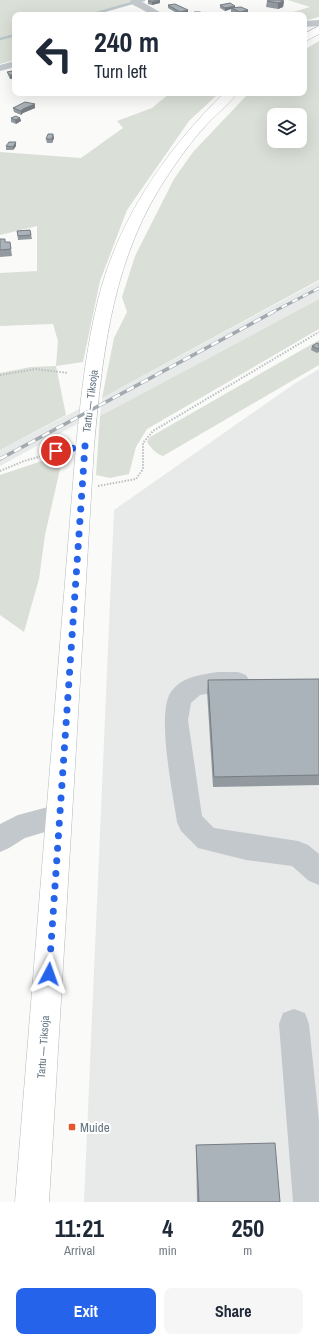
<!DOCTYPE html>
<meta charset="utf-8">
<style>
body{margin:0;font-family:"Archivo Narrow",sans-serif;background:#f6f6f7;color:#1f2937;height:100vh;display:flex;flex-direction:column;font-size:15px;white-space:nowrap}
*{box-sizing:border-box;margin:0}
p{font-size:13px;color:#747a83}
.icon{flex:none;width:22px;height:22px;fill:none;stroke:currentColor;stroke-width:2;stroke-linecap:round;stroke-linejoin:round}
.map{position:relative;height:1202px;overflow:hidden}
.sheet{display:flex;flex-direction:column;background:#fff;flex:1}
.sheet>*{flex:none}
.hud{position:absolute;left:12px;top:12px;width:295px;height:84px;border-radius:8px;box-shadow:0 4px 16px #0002;background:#fff;color:#1f2937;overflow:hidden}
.tools{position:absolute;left:267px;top:108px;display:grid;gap:8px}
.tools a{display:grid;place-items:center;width:40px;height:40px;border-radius:8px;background:#fff;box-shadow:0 4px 16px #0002;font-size:20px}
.pin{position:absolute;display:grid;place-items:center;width:34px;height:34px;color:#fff;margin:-17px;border:2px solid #fff;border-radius:50%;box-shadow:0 1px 4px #0007}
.me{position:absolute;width:44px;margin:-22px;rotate:4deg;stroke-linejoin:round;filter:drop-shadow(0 0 3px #0008)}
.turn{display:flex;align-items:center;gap:14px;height:84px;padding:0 16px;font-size:18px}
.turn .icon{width:52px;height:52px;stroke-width:2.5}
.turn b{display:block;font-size:28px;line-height:34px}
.eta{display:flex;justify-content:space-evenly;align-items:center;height:68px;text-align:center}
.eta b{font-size:24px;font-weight:700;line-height:28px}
.cta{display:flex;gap:8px;margin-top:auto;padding:8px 16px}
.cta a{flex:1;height:46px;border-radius:8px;background:#2563eb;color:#fff;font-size:16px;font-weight:700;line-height:46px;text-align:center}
.cta a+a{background:#f6f6f7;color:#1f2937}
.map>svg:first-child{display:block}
.built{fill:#e8e9e9}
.green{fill:#dadfd7;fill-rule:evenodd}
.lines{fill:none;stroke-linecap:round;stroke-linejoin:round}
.stream{stroke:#bbc7cb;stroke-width:2.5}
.major-casing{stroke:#b5babe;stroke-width:1}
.path{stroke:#bbbfc2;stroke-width:2;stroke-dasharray:1.5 1.5;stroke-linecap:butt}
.minor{fill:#c3c8cc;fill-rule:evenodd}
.major{fill:#fff;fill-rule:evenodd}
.rail-far1-casing{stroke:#a2aab0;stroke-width:3}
.rail-casing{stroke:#a2aab0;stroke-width:3.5}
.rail-far1{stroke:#fff;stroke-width:2;stroke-dasharray:6;stroke-linecap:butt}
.rail{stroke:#fff;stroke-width:2.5;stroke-dasharray:8;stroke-linecap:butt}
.wall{fill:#929a9f}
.shaded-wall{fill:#777d82}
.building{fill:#aab3b9;stroke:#777d82}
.route{stroke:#2563eb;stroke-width:7;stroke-dasharray:0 12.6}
.poi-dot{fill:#e4572e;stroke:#fff;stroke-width:1.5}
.labels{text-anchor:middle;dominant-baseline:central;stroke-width:4;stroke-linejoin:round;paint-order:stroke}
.street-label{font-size:11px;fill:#657683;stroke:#fff}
.near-poi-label{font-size:13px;fill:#657683;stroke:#fff;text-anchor:start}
</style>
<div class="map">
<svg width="319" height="1202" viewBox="0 0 319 1202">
<rect width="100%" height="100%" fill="#fafaf8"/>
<!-- built -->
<path class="built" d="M319,281V299L100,416L102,398Z
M319,369V1202H84L114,510L294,384Z
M79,409V423L0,466V450Z"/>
<!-- green -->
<path class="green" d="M0,0H144L104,12L109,15H15V60L0,64Z
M288,0H319V17L304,21V15H283L310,7Z
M319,41V280L102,398L114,338L127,312L122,297L135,256L174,179L193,152L249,93H304V50ZM274,115H300V141H274Z
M166,93H219L189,121L127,210L100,281L83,362L56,366L66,415L0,450V373L31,367L56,366L58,341L53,324L0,326V273L37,271V226L0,235V152L81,158L123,128L117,121L152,108L169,94Z
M319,299V329L147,429L136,447L129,474L110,478L96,475L100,416Z
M319,340V365L163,456C156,454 151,448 147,442L150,437Z
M63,456L45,535L39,579L24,632L0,615V475L39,462Z"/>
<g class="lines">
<!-- stream -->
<path class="stream" d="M139,1L144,0
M90,15L132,3L136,5
M0,39L15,35"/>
<defs>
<path id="major" d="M319,26V34L304,42V34Z
M224,93H237C230,103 220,111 212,119C196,135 183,153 170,172C113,255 103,348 94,446L49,1202H15L76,446C81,397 86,348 98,300C118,219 166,150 224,93Z"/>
</defs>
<!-- major casing -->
<use href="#major" class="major-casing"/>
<!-- path -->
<path class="path" d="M0,375L35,369L68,373
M0,471L24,461L68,449
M98,486L136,479L143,469V443L153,431L319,332"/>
<!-- minor -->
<path class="minor" d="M131,0H139L165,15H152L132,4L130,2Z
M319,20V26L304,27V21Z
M15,61V67L0,71V65Z
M218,672H238L246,675L250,682L246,689L238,692H218L200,695L191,703L188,720L202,816L214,828L298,841L308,845L319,854V885L309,881L292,866L246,860L198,848L181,831L177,822C173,794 156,713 171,692C182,676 201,675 218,672Z
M59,804L68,807L72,816L68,825L25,838L9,848L0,852V824L18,815Z
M294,1009L305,1013L309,1024L319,1121V1202H293L279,1024L283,1013Z"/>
<!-- major -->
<use href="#major" class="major"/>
<defs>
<path id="rail-far1" d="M271,313L319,288"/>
<path id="rail" d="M0,459L273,312"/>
</defs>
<!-- rail-far1 casing -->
<use href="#rail-far1" class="rail-far1-casing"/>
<!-- rail casing -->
<use href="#rail" class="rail-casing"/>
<!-- rail-far1 -->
<use href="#rail-far1" class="rail-far1"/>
<!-- rail -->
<use href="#rail" class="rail"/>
</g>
<!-- wall -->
<path class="wall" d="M148,1L160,3L152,5L148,4Z
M267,1H284L283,7L278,9L266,7Z
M168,5L188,10V13L180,15L168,8Z
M220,5L235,6V8L248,10V15H233L231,14V9L225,11L220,8Z
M7,72L15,78L10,79L8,75Z
M97,93H111L108,95Z
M35,104V108L23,113L21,115L14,112L13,108Z
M11,118H20L21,121L16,124L11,122Z
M53,134L54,138L52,143H47L46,139Z
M16,142V146L13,150H6V146Z
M30,230L32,239L18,240L17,231Z
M0,239L5,242H10L12,256L0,257Z
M319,344V352L317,353L311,350L312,346Z
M319,679V785L213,787L207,691L208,680Z
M196,1145L280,1202H197L196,1149Z"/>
<!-- shaded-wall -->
<path class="shaded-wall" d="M160,0V3L152,5V2Z
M284,1L283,7L278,9V3Z
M235,6V9L231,8V9L225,11V8Z
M188,10V13L180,15V12Z
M248,10V15H240V12Z
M10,75H14L15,78L10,79Z
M35,104V108L23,113L21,115V111L23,109Z
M20,118L21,121L16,124L15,120Z
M53,134L54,138L52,143V139Z
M16,142V146L13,150V147Z"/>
<!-- building -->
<path class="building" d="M150,0H160L152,2L148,1Z
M269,0H280L284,1L278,3L267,1Z
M230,3L235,6L225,8L220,5Z
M175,4L188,10L180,12L168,5Z
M241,7L248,10L240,12L231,8Z
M194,12H200L207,15H192L196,14Z
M12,71L14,75H10L7,72Z
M25,102L35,104L23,109L21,111L13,108Z
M16,116L20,118L15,120L11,118Z
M48,134H53L52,139H46Z
M9,142H16L13,147L6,146Z
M30,230L31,235L18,236L17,231Z
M0,239H5V242H10L11,249L0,250Z
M317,343L319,344V348L318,349L312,346Z
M319,679V775L214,777L208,680Z
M275,1143L280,1202H199L196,1145Z"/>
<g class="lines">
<!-- route -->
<path class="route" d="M49,974L85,446L56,451"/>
</g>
<!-- markers -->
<rect class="poi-dot" x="68" y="1123" width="8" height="8" rx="2"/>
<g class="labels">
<!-- street labels -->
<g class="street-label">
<text transform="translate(90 401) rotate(-83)">Tartu — Tiksoja</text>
<text transform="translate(43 1047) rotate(-86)">Tartu — Tiksoja</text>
</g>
<!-- near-poi labels -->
<g class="near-poi-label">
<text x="80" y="1127">Muide</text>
</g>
</g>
</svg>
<div class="tools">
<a><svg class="icon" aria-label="layers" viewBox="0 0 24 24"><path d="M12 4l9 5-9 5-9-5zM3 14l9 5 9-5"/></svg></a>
</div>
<div class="pin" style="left:56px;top:451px;background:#d93025"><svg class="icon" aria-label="arrive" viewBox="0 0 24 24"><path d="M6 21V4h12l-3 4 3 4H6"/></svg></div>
<svg class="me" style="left:49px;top:974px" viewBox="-20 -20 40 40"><path d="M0-17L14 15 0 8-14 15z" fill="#2563eb" stroke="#fff" stroke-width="4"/></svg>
<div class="hud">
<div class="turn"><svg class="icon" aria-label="left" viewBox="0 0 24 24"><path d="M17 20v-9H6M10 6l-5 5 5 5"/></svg><div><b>240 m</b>Turn left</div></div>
</div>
</div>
<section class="sheet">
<div class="eta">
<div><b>11:21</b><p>Arrival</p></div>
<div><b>4</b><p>min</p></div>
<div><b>250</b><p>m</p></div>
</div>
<div class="cta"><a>Exit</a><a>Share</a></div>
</section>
